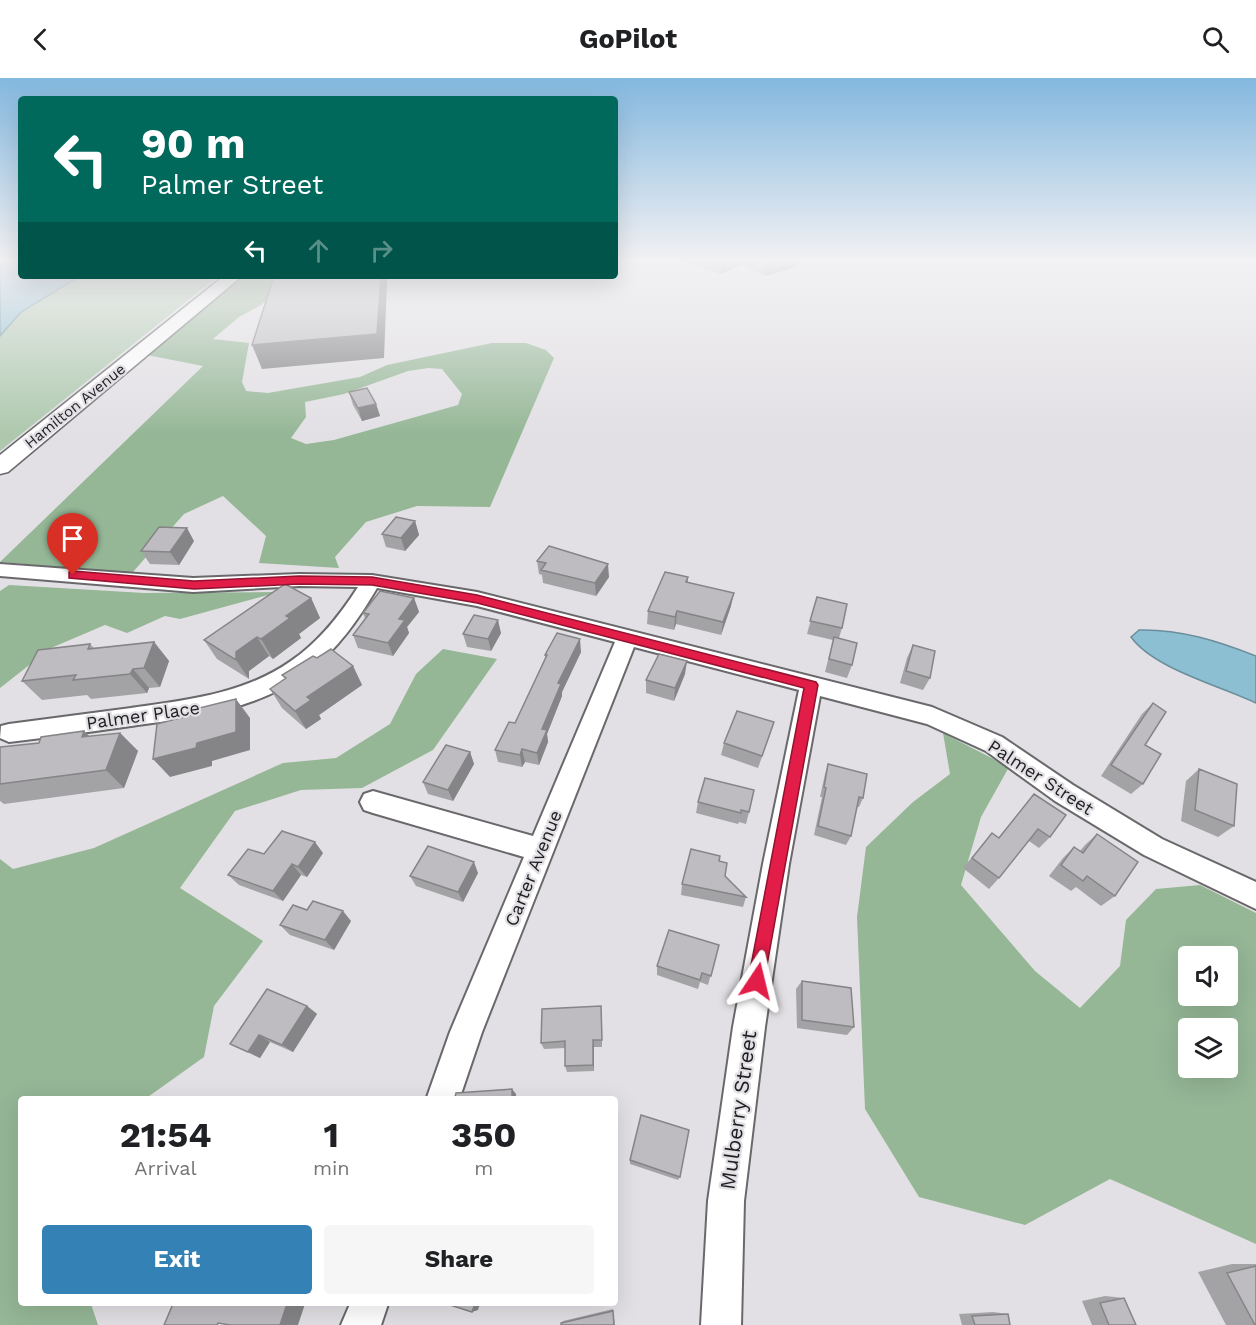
<!DOCTYPE html>
<style>
body{margin:0;font-family:"Work Sans",sans-serif;background:#f6f6f6;color:#202124;height:100vh;display:flex;flex-direction:column;font-size:22px;white-space:nowrap}
*{box-sizing:border-box;margin:0}
p{font-size:20px;color:#757577}
.icon{flex:none;width:33px;height:33px;fill:none;stroke:currentColor;stroke-width:2;stroke-linecap:round;stroke-linejoin:round}
.map{position:relative;flex:1;overflow:hidden}
.side{position:absolute;left:18px;top:1018px;width:600px;height:210px;display:flex;flex-direction:column;background:#fff;border-radius:6px;box-shadow:0 6px 24px #0002}
.side>*{flex:none}
.banner{position:absolute;left:18px;top:18px;width:600px;height:183px;border-radius:6px;box-shadow:0 6px 24px #0002;background:#00695c;color:#fff;overflow:hidden}
.tools{position:absolute;left:1178px;top:868px;display:grid;gap:12px}
.tools a{display:grid;place-items:center;width:60px;height:60px;border-radius:6px;background:#fff;box-shadow:0 6px 24px #0002;font-size:30px}
.pin{position:absolute;display:grid;place-items:center;width:51px;height:51px;color:#fff;margin:-62px -26px;border-radius:50% 50% 50% 0;rotate:-45deg;box-shadow:0 0 6px #0007}
.pin .icon{rotate:45deg}
.me{position:absolute;width:66px;margin:-33px;rotate:10deg;stroke-linejoin:round;filter:drop-shadow(0 0 4px #0008)}
.turn{display:flex;align-items:center;gap:21px;height:126px;padding:0 24px;font-size:27px}
.turn .icon{width:78px;height:78px;stroke-width:2.5}
.turn b{display:block;font-size:42px;line-height:51px}
.lanes{display:flex;align-items:center;height:57px;padding:0 24px;background:#0003;justify-content:center;gap:30px;direction:ltr}
.lanes .off{opacity:.35}
.eta{display:flex;justify-content:space-evenly;align-items:center;height:102px;text-align:center}
.eta b{font-size:36px;font-weight:700;line-height:42px}
.primary-button{display:flex;gap:12px;margin-top:auto;padding:12px 24px}
.primary-button a{flex:1;height:69px;border-radius:6px;background:#3482b5;color:#fff;font-size:24px;font-weight:700;line-height:69px;text-align:center}
.primary-button a+a{background:#f6f6f6;color:#202124}
header{display:flex;justify-content:space-between;align-items:center;height:78px;padding:0 24px;background:#fff;font-size:27px;font-weight:700}
.map>svg:first-child{display:block}
.green{fill:#adc8ad}
.forest{fill:#95b796;fill-rule:evenodd}
.water{fill:#8cbfd2;stroke:#6b8e9c;stroke-width:1.5}
.lines{fill:none;stroke-linecap:round;stroke-linejoin:round}
.minor-casing{stroke:#69686b;stroke-width:4}
.secondary-casing{stroke:#69686b;stroke-width:3}
.minor{fill:#fff;fill-rule:evenodd}
.secondary{fill:#fff;fill-rule:evenodd}
.wall{fill:#a3a2a5}
.shaded-wall{fill:#858486}
.building{fill:#bebcc0;stroke:#858486;stroke-width:1.5}
.route{fill:#e11d48;stroke:#92132f;stroke-width:1.5}
.labels{text-anchor:middle;dominant-baseline:central;stroke-width:4.5;stroke-linejoin:round;paint-order:stroke}
.far-street-label{font-size:15px;fill:#1e1d1f;stroke:#e2e0e4}
.street-label{font-size:18px;fill:#1e1d1f;stroke:#e2e0e4}
.near-street-label{font-size:21px;fill:#1e1d1f;stroke:#e2e0e4}
</style>
<header><svg class="icon" aria-label="back" viewBox="0 0 24 24"><path d="M15 5l-7 7 7 7"/></svg>GoPilot<svg class="icon" aria-label="search" viewBox="0 0 24 24"><circle cx="10" cy="10" r="6"/><path d="M15 15l6 6"/></svg></header>
<div class="map">
<svg width="1256" height="1247" viewBox="0 0 1256 1247">
<rect width="100%" height="100%" fill="#e2e0e4"/>
<!-- green -->
<path class="green" d="M80,198H218L0,373V258L21,234Z"/>
<!-- forest -->
<path class="forest" d="M244,198H293L261,227L239,239L213,261L249,265L242,304L246,313L268,315L360,299L387,287L492,265H526L546,272L554,280L490,429L417,428L366,444L335,479L339,490L259,485L266,458L223,418L184,436L132,495L0,484L203,288L147,277ZM428,290L442,291L462,316L458,327L334,362L306,366L291,360L306,339L305,324L344,316L408,293Z
M9,507L144,515L279,514L180,541L165,538L127,555L105,547L51,570L0,610V513Z
M443,571L497,581L433,672L362,710L301,712L235,733L180,810L263,863L214,928L204,979L145,1021L21,1022V1226H91L98,1247H0V781L13,791L94,770L283,685L336,680L390,646L416,596Z
M943,655L1009,689L981,739L961,807L1035,893L1080,930L1120,888L1126,842L1156,811L1200,807L1256,835V1166L1110,1101L1025,1147L919,1119L865,1031L857,839L866,769L913,724L950,696ZM1188,879H1227V918H1188ZM1188,951H1227V990H1188Z"/>
<!-- water -->
<path class="water" d="M0,182H21V198H80L21,234L0,258Z
M1139,552C1180,551 1218,563 1256,578V625C1221,608 1154,591 1131,559Z"/>
<g class="lines">
<defs>
<path id="minor" d="M0,486L193,500L299,496L372,497L477,514L932,629L1002,659L1073,707L1162,761L1256,804V831L1144,777L1055,723L986,673L927,646L820,618L789,786L765,949L744,1123L741,1247H701L708,1123L733,949L763,786L799,612L634,569L482,954L459,1022H426L450,954L524,779L373,735L364,732L360,724L364,716L373,713L533,758L615,564L477,528L377,510C358,542 338,571 308,594C258,632 191,640 131,648C90,654 50,659 9,664L0,660L1,648L9,646C50,641 90,635 131,630C187,622 244,616 291,583C319,564 340,537 358,509L299,508L193,514L0,498Z
M350,1226H388L381,1247H341Z"/>
<path id="secondary" d="M224,198H242L8,394L0,396V377Z"/>
</defs>
<!-- minor casing -->
<use href="#minor" class="minor-casing"/>
<!-- secondary casing -->
<use href="#secondary" class="secondary-casing"/>
<!-- minor -->
<use href="#minor" class="minor"/>
<!-- secondary -->
<use href="#secondary" class="secondary"/>
</g>
<!-- wall -->
<path class="wall" d="M681,182H799L797,189L765,198L742,187L720,196Z
M349,314L376,326L380,338L362,343L353,327Z
M415,443L419,457L405,473L386,469L382,456Z
M194,463L179,487L150,486L141,473Z
M537,483L609,499L596,518L543,505L542,497L539,496Z
M688,499V505L731,528L721,557L676,546L674,552L647,546L648,533Z
M817,519L842,550L839,560L852,587L847,600L825,594L833,562L807,556Z
M311,520L320,540L299,556L301,560L273,581L269,578L249,593V601L217,581L204,562Z
M414,520L419,534L407,549L409,555L393,578L358,570L353,557L365,540L363,535Z
M501,555L491,573L467,569L463,556Z
M154,564L169,583L160,609L149,610L147,615L91,621L87,617L42,622L22,603L90,566L94,570Z
M913,567L930,600L923,612L900,605L907,580Z
M581,574L562,614V618L547,656L548,664L539,687L525,684L522,689L498,684L495,672L515,645L545,580V577Z
M317,580L353,588L362,607L319,637L321,641L306,651L282,630L270,611L285,601L282,597Z
M685,596L674,623L646,615V602Z
M1153,625L1145,667L1143,706L1131,716L1101,698L1142,636Z
M774,644L770,657L758,690L721,677L724,665Z
M84,653L89,658L120,655L138,673L124,710L4,726L0,723V669L39,665Z
M470,674L474,686L453,723L428,716L423,704Z
M828,686L863,720L859,729H857L851,758L846,767L814,757L822,719H820L825,696Z
M1199,691L1234,748L1218,759L1181,743L1186,703Z
M1034,716L1050,759L1039,770L1029,763L999,800L989,811L963,790L992,755L998,760Z
M698,724L749,734L746,746L739,744L738,746L696,735Z
M1097,756L1115,818L1101,828L1076,809L1071,813L1049,798L1063,780L1074,769L1080,773L1085,767Z
M323,775L307,799L301,797L283,823L239,807L228,797L264,776Z
M478,795L463,824L416,808L410,798Z
M725,798L746,819L743,829L681,817L682,806Z
M307,832L351,843L334,872L290,857L280,847Z
M719,867L708,907L700,904L698,911L657,897V888Z
M802,903L854,949L847,957L797,950L796,911Z
M307,928L317,936L293,974L270,964L260,980L230,966Z
M602,935V969H594V993L567,994L565,988V970L544,971L541,965Z
M630,1082L680,1099L678,1102L630,1086Z
M1232,1186H1256V1247H1226L1198,1194Z
M1105,1218L1124,1220L1136,1247H1092L1082,1223Z
M613,1231L615,1247H561V1245L563,1243Z
M993,1234L1008,1236L1010,1247H962L959,1236Z"/>
<!-- shaded-wall -->
<path class="shaded-wall" d="M731,182H743L742,187L720,196L721,186Z
M790,182H799L797,189L765,198L766,188Z
M381,198H386L387,204L384,280L262,291L252,267Z
M376,326L380,338L362,343L358,330Z
M415,443L419,457L405,473L401,460Z
M187,450L194,463L179,487L170,474Z
M608,486L609,499L596,518L595,505Z
M734,515L731,528L721,557L723,544Z
M311,520L320,540L299,556L301,560L273,581L261,561L286,538Z
M414,520L419,534L407,549L409,555L393,578L388,565L399,541Z
M677,533L676,546L674,552L675,539Z
M498,542L501,555L491,573L488,561Z
M257,559L269,578L249,593V601L236,582V574Z
M580,561L581,574L562,614V618L547,656L548,664L539,687L537,675L542,651L558,605Z
M154,564L169,583L160,609L144,590Z
M687,583L685,596L674,623L675,610Z
M353,588L362,607L319,637L321,641L306,651L295,633L307,619Z
M133,591L149,610L147,615L130,596Z
M236,621L250,640V672L212,683V688L170,699L153,681L197,665Z
M84,653L103,672L82,659Z
M120,655L138,673L124,710L106,692Z
M522,671L525,684L522,689L520,677Z
M470,674L474,686L453,723L448,712Z
M315,764L323,775L307,799L298,789Z
M474,784L478,795L463,824L458,814Z
M292,786L301,797L283,823L273,813Z
M343,833L351,843L334,872L325,862Z
M307,928L317,936L293,974L282,967Z
M259,957L270,964L260,980L248,974Z
M593,962L594,969V993L593,987Z
M512,1011L516,1016V1022H512Z
M287,1226H305L298,1247H280Z
M475,1226H480L478,1232L472,1234Z"/>
<!-- building -->
<path class="building" d="M709,182H731L721,186Z
M754,182H790L766,188Z
M274,198H381L377,256L252,267Z
M367,310L376,326L358,330L349,314Z
M396,439L415,443L401,460L382,456Z
M159,449L187,450L170,474L141,473Z
M549,468L608,486L595,505L541,492L546,485L537,483Z
M665,494L688,499L686,504L734,515L723,544L677,533L675,539L648,533Z
M285,506L311,520L286,538L290,540L261,561L257,559L236,574V582L204,562Z
M380,513L414,520L399,541L405,542L388,565L353,557L369,536L363,535Z
M817,519L847,526L842,550L810,543Z
M474,537L498,542L488,561L463,556Z
M557,555L580,561L558,605L561,606L542,651L547,652L537,675L522,671L520,677L495,672L509,644L515,645L547,577H545Z
M834,559L857,565L852,587L829,581Z
M154,564L144,590L133,591L130,596L73,602L76,597L22,603L38,572L90,566L88,571Z
M913,567L935,573L930,600L906,593Z
M331,571L353,588L307,619L311,622L295,633L270,611L286,600L282,597L313,578L317,580Z
M659,576L687,583L675,610L646,602Z
M236,621V654L197,665L196,670L153,681L157,646L195,636V631Z
M1153,625L1166,634L1145,667L1161,676L1143,706L1111,687Z
M737,633L774,644L762,678L724,665Z
M84,653L82,659L120,655L106,692L0,706V669L39,665L41,659Z
M446,667L470,674L448,712L423,704Z
M828,686L867,696L863,720L859,719L851,758L818,748L826,710L824,709Z
M1199,691L1237,706L1234,748L1195,732Z
M705,700L754,712L749,734L741,732V735L698,724Z
M1034,716L1066,737L1050,759L1038,751L999,800L972,780L992,755L999,760Z
M282,753L315,764L298,789L292,786L273,813L228,797L248,771L264,776Z
M1097,756L1138,784L1115,818L1087,798L1083,803L1061,787L1074,769L1083,775Z
M428,768L474,784L458,814L410,798Z
M691,771L720,778L719,783L727,785L725,798L746,819L682,806Z
M313,823L343,833L325,862L280,847L293,827L307,832Z
M669,852L719,867L711,898L702,895L700,902L657,888Z
M802,903L851,910L854,949L802,942Z
M267,911L307,928L282,967L259,957L248,974L230,966Z
M601,928L602,962H593V987L565,988V963L541,965L542,931Z
M512,1011V1022H443V1019H455L456,1015Z
M641,1037L689,1052L680,1099L630,1082Z
M1256,1188V1247H1255L1227,1195Z
M1124,1220L1136,1247H1109L1100,1225Z
M173,1226H287L280,1247H230L218,1245L217,1247H164Z
M447,1226H475L472,1234Z
M613,1233L614,1247H561V1245Z
M1008,1236L1010,1247H975L972,1238Z"/>
<!-- sky -->
<linearGradient id="sky" x2="0" y2="1"><stop stop-color="#83b8df"/><stop offset="0.51" stop-color="#f2f1f3"/><stop offset="1" stop-color="#f2f1f3" stop-opacity="0"/></linearGradient>
<rect width="1256" height="357" fill="url(#sky)"/>
<!-- route -->
<path class="route" d="M73,493L194,503L299,498L372,499L477,517L816,604L818,607L763,909L757,912L750,909L748,903L804,610L477,525L372,507L299,506L194,511L69,500V494Z"/>
<g class="labels">
<!-- far-street labels -->
<g class="far-street-label">
<text transform="translate(75 328) rotate(-39)">Hamilton Avenue</text>
</g>
<!-- street labels -->
<g class="street-label">
<text transform="translate(143 637) rotate(-8)">Palmer Place</text>
<text transform="translate(1041 699) rotate(33)">Palmer Street</text>
<text transform="translate(533 790) rotate(-68)">Carter Avenue</text>
</g>
<!-- near-street labels -->
<g class="near-street-label">
<text transform="translate(738 1032) rotate(-82)">Mulberry Street</text>
</g>
</g>
</svg>
<div class="tools">
<a><svg class="icon" aria-label="sound" viewBox="0 0 24 24"><path d="M4 9h4l5-4v14l-5-4H4zM17 9q2 3 0 6"/></svg></a>
<a><svg class="icon" aria-label="layers" viewBox="0 0 24 24"><path d="M12 4l9 5-9 5-9-5zM3 14l9 5 9-5"/></svg></a>
</div>
<div class="pin" style="left:73px;top:497px;background:#d93025"><svg class="icon" aria-label="arrive" viewBox="0 0 24 24"><path d="M6 21V4h12l-3 4 3 4H6"/></svg></div>
<svg class="me" style="left:757px;top:903px" viewBox="-20 -20 40 40"><path d="M0-17L14 15 0 8-14 15z" fill="#e11d48" stroke="#fff" stroke-width="4"/></svg>
<div class="banner">
<div class="turn"><svg class="icon" aria-label="left" viewBox="0 0 24 24"><path d="M17 20v-9H6M10 6l-5 5 5 5"/></svg><div><b>90 m</b>Palmer Street</div></div>
<div class="lanes"><svg class="icon" aria-label="left" viewBox="0 0 24 24"><path d="M17 20v-9H6M10 6l-5 5 5 5"/></svg><svg class="icon off" aria-label="ahead" viewBox="0 0 24 24"><path d="M12 20V5M6 11l6-6 6 6"/></svg><svg class="icon off" aria-label="right" viewBox="0 0 24 24"><path d="M7 20v-9h11M14 6l5 5-5 5"/></svg></div>
</div>
<section class="side">
<div class="eta">
<div><b>21:54</b><p>Arrival</p></div>
<div><b>1</b><p>min</p></div>
<div><b>350</b><p>m</p></div>
</div>
<div class="primary-button"><a>Exit</a><a>Share</a></div>
</section>
</div>
